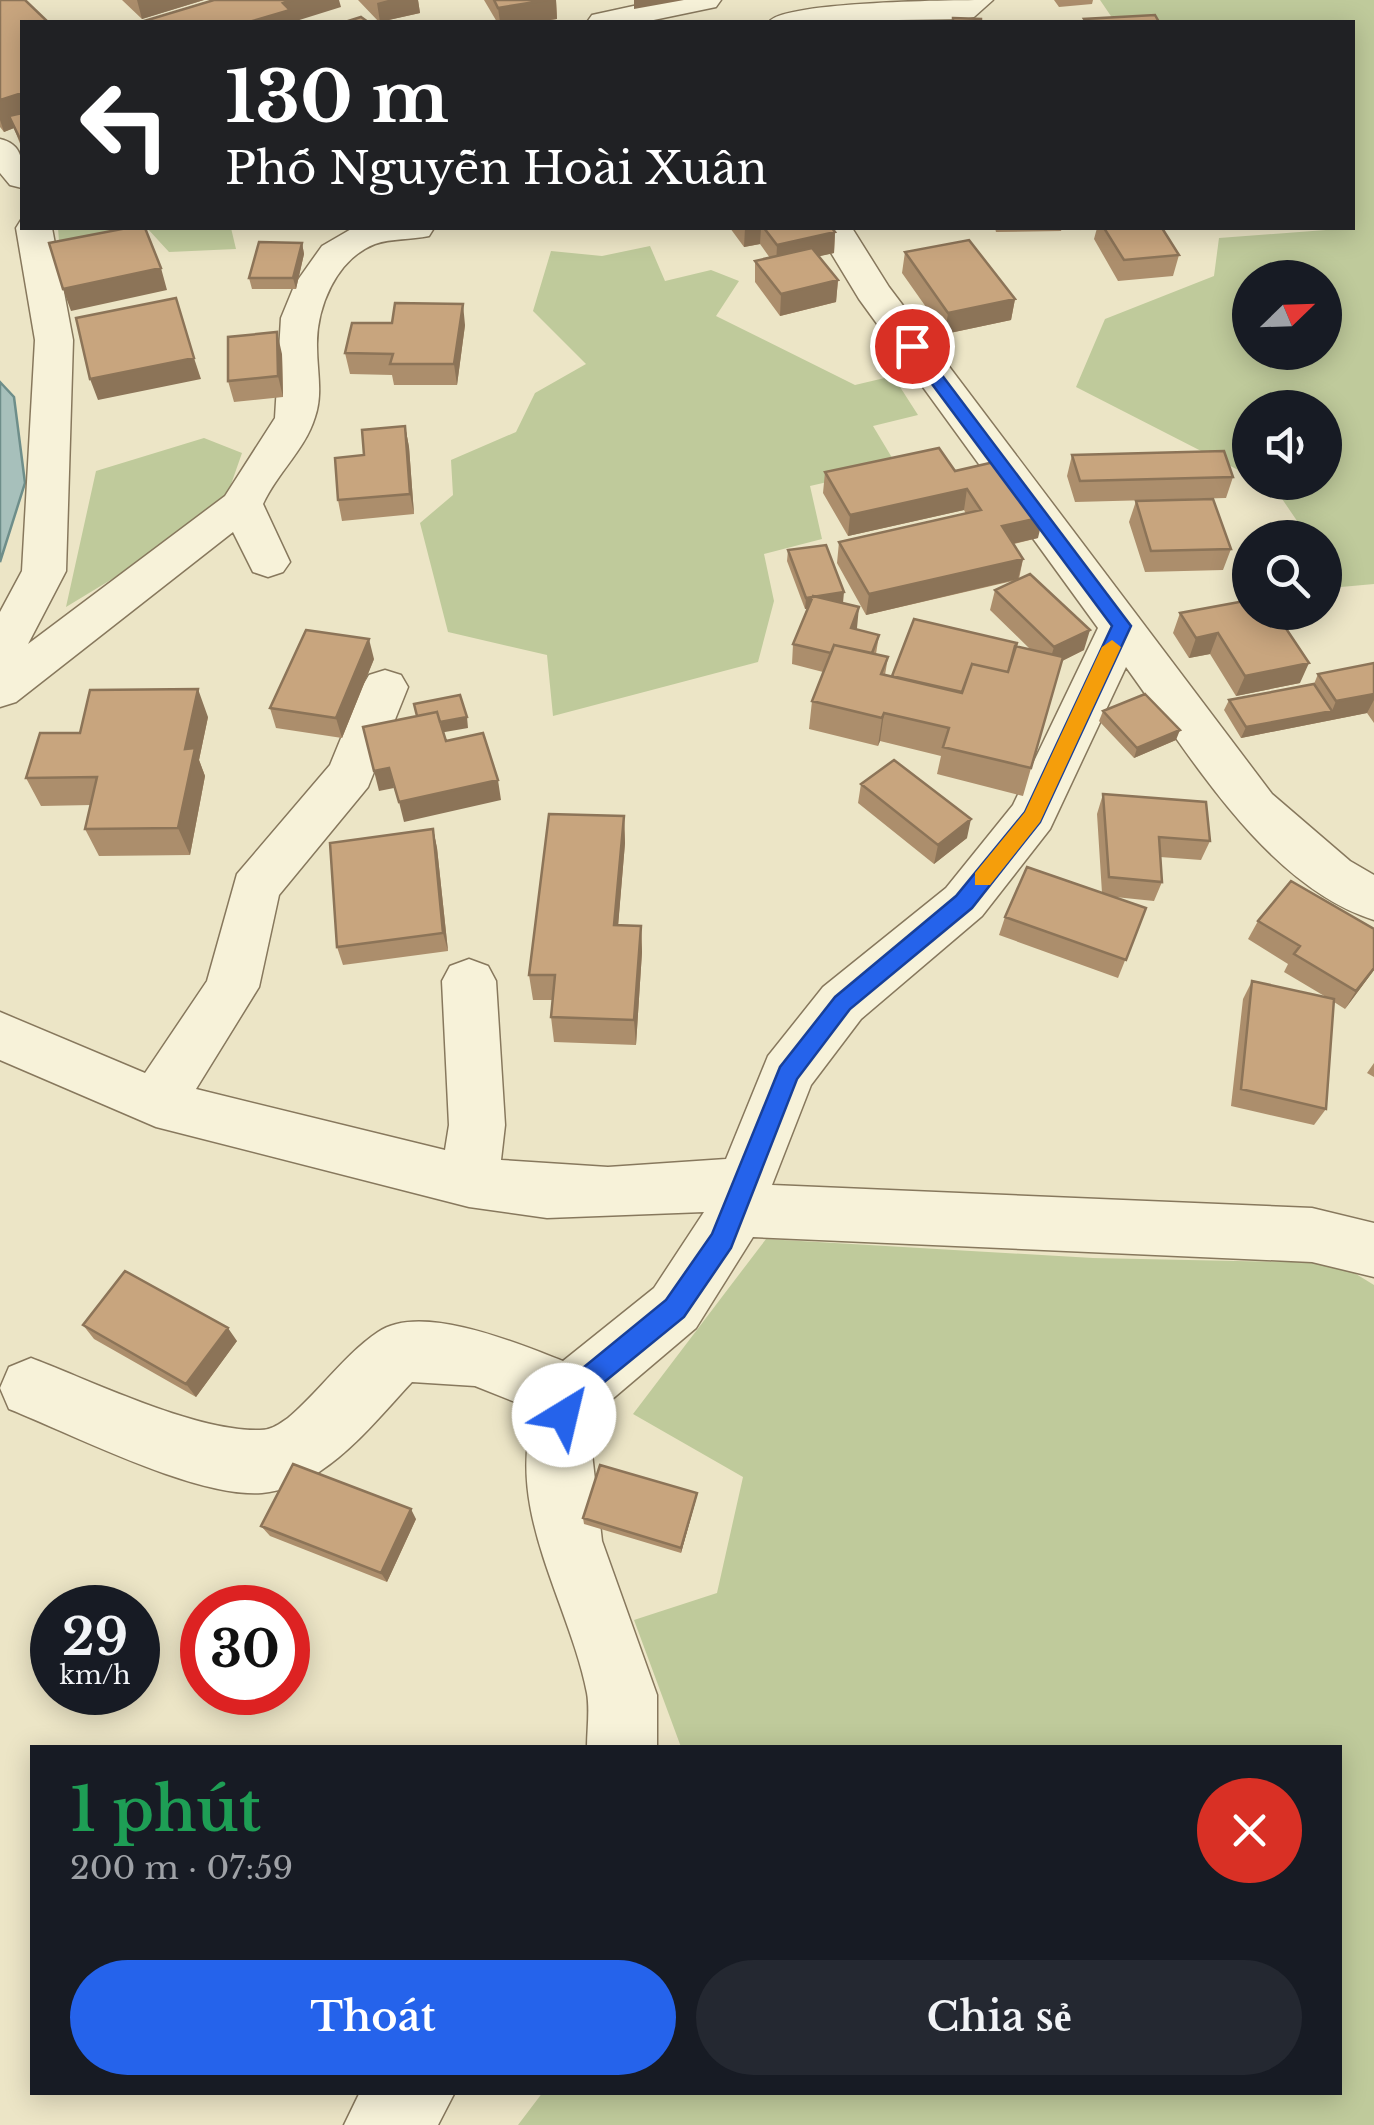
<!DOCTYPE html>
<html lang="vi">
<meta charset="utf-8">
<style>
body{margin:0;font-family:"Libre Baskerville",serif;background:#242831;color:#f1f3f6;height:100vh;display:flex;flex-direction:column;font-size:38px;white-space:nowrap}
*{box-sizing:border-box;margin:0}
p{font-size:32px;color:#9ea1a6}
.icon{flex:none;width:55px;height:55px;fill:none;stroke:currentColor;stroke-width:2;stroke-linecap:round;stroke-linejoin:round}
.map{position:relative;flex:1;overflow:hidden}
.sheet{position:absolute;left:30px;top:1745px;width:1312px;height:350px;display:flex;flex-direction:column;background:#171b24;border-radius:0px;box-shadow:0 5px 25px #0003}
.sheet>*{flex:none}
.top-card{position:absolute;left:20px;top:20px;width:1335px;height:210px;border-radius:0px;box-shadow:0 5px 25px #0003;background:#202124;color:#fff;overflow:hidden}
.needle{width:65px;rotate:67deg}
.buttons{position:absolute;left:1232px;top:260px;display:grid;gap:20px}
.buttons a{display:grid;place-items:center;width:110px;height:110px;border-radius:50%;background:#171b24;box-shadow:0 5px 25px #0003;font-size:50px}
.speed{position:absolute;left:30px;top:1585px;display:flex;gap:20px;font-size:50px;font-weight:700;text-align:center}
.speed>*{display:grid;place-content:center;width:130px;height:130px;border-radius:50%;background:#171b24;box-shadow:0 5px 25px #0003;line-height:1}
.speed small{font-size:25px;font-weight:400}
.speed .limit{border:15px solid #d22;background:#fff;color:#111}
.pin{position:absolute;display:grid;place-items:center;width:85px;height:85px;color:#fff;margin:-42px;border:5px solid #fff;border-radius:50%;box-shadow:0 2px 10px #0007}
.me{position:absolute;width:110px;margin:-55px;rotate:36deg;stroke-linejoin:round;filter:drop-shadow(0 0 8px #0008)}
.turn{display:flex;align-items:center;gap:35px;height:210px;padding:0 40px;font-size:45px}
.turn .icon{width:130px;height:130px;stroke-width:2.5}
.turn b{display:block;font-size:70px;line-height:85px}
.round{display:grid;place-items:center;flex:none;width:105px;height:105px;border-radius:52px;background:#242831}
.headline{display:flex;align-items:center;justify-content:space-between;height:170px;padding:0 40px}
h1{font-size:60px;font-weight:600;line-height:75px;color:#1e9e55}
.cta{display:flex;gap:20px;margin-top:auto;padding:20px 40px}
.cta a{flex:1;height:115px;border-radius:60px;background:#2563eb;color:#fff;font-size:40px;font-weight:600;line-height:115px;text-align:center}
.cta a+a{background:#242831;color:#f1f3f6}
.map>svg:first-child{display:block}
.green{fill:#bfca9b;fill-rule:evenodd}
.water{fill:#a7c0bb;stroke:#6e8e8a;stroke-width:2.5}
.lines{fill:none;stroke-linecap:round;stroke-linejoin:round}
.minor-casing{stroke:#87785d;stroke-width:3}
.minor{fill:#f7f2d9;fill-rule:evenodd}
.wall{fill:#ac8e6c}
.shaded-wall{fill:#8c7458}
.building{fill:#c8a57e;stroke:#8c7458;stroke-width:2.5}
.route{fill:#2563eb;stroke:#184099;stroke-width:2.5}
.slow{fill:#f59e0b}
</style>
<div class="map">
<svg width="1374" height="2125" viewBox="0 0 1374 2125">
<rect width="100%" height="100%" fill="#ece5c6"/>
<!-- green -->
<path class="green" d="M1100,0H1374V584L1341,587L1325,563V538L1308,537L1276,490L1262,483L1325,482V408H1250V476L1076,387L1105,319L1214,276L1219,238L1352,228V22H1115ZM1250,278H1325V352H1250Z
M58,228H231L236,249L169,252L147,228L59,241Z
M650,246L665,281L711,270L739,281L716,316L855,385L893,376L918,415L873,426L897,466L810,486L822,539L764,554L774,601L758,662L553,716L547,655L448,632L420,523L453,495L451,460L516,432L535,393L586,364L533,311L551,251L602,256Z
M204,438L242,453L221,513L66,607L96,471Z
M766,1239L1093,1258L1338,1263L1374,1285V2125H518L543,2092H1340V1748L681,1747L634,1620L717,1593L743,1477L633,1414Z"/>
<!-- water -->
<path class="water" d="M0,382L14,397L25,483L0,562Z"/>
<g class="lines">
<defs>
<path id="minor" d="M661,0H721L716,7L644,22H587L592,15Z
M993,0L974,17L963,19L769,22C783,1 960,0 993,0Z
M0,139C26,145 22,166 22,188L10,185L0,173Z
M21,220L22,228H52L73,340L66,571L28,644L225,496L275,418L281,318L295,284L322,246L353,228H434L429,236C411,240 392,238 375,244C336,259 316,308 317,347C317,371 323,394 315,417C305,450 277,473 263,504L290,562L283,572L268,577L253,572L233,532L16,702L0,707V612L22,571L35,340L16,228Z
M816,228H852L889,287L1272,794L1350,861L1374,875V920C1265,885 1190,755 1126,667L1050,829L982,916L861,1019L811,1085L772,1185L1312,1208L1374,1223V1277L1312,1262L753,1237L696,1328L597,1412L590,1436L602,1541L657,1695V1748H587C587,1730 590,1710 587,1693C569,1601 503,1508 535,1410L475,1386L412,1382C383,1413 355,1448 319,1472C302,1483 282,1491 262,1493C196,1498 72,1434 9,1409L0,1388L9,1367L31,1358C92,1381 196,1432 260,1430C272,1430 279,1424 288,1418C319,1392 345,1354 378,1332C421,1302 519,1344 563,1361L654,1288L704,1212L547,1218L469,1207L156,1127L0,1060V1012L145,1073L207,981L237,874L330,765L362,687L369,675L385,670L401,675L408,687L368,787L279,895L259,987L196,1089L445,1150L449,1125L442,981L450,966L469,959L488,966L496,981L505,1125L501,1160L608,1167L726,1159L768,1056L823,987L946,888L1013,805L1098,628L859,299Z
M360,2092H455L438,2125H344Z"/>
</defs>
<!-- minor casing -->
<use href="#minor" class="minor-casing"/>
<!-- minor -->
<use href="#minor" class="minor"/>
</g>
<!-- wall -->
<path class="wall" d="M0,0L22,22V149L14,128L4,132L0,127Z
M122,0H204L142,19Z
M358,0H418L420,13L379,22Z
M484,0H556L557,19L536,22H497Z
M1054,0H1093L1092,4L1059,7Z
M730,228H832L835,232L834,253L819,256L838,280L836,302L780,316L755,282V261L770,258L760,244L744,247Z
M995,228H1062L1061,231L996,232Z
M1097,228H1162L1179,255L1173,276L1118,281L1094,239Z
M302,243L304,254L296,289H252L249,278Z
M905,252L1015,299L1011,320L945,334L902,273Z
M465,325L457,385H394L392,375L350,374L345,353Z
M282,354L283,397L234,402L228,381Z
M405,426L409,447L414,514L342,521L338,500Z
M1072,455L1233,477L1226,498L1075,502L1067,476Z
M955,471L1038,538L1014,544L1023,559L1019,579L1084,650L1062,661L1023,796L937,774L941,756L880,741L878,746L809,729L812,701L823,672L792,664L793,644L808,608L805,609L787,561L788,550L843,603L856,630L879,635L876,654L888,657L885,675L892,677L1016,647L1031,650L990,610L995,590L1017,580L866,615L837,563L839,542L966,514L964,510L848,536L823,493L825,472Z
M1136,501L1231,549L1223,570L1145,572L1129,522Z
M1250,600L1300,683L1236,696L1210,654L1189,658L1173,633L1180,613Z
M374,659L342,738L276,728L270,708Z
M1374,663V723L1367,713L1241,738L1224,710L1229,700L1314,684L1318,674Z
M1103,711L1176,740L1134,758L1099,721Z
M208,717L199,760L205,776L190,855L99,856L85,829L91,805L41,806L26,778Z
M861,784L967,838L934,864L858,803Z
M1103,794L1210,841L1201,860L1160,857L1162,882L1154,901L1115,897L1146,908L1118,978L999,935L1005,917L1102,893L1097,814Z
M624,816L625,843L618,925L641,926L642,952L636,1045L554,1042L551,1017L553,1000H533L529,975Z
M433,829L437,848L448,951L343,965L337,947Z
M1258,921L1374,970L1345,1009L1334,1002L1326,1109L1314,1125L1231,1106L1243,999L1252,981L1326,997L1284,972L1288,964L1248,939Z
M1374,1063V1077L1367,1073Z
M83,1325L237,1341L196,1397L94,1339Z
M696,1499L681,1553L584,1524L583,1518Z
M416,1519L387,1582L270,1536L261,1526Z"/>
<!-- shaded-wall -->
<path class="shaded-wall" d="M137,0H204L142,19Z
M293,0H339L341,7L293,22H249L283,3Z
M388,0H418L420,13L380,22L377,3Z
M547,0H556L557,19L536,22H500L498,8Z
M634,0H684L634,9Z
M22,93V126L9,116L14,128L4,132L0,120V100Z
M745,228H761L760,244L744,247Z
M835,232L834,253L776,266L777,245Z
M302,243L304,254L296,289L293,278Z
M161,268L167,290L71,311L63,289Z
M838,280L836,302L780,316L781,294Z
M1015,299L1011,320L945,334L948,313Z
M463,304L465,325L457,385L454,364Z
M277,332L282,354L283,397L278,376Z
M194,358L201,379L98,400L90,379Z
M405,426L409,447L414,514L410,494Z
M967,489L964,510L848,536L850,515Z
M1043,517L1038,538L998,547L1002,526Z
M1023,559L1018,579L866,615L869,594Z
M844,592L843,603L805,609L806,598Z
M859,607L857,628L849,649L851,628Z
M1090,630L1084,650L1062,661L1023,796L1062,661L1048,667L1054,647Z
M1218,633L1210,654L1189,658L1196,638Z
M369,639L374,659L342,738L336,718Z
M1309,663L1300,683L1236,696L1245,676Z
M198,689L208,717L199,760L205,776L190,855L178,828L185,749Z
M1374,694V700L1367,713L1241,738L1246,727L1332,711L1336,701Z
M884,713L880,741L878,746L882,718Z
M467,717L468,728L422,736L420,726Z
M1180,730L1176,740L1134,758L1137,748Z
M389,768L394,788L379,791L374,771Z
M498,780L501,800L404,822L399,802Z
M624,816L625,843L616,951L614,925Z
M971,819L967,838L934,864L938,845Z
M433,829L437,848L448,951L443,933Z
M641,926L642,952L636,1045L634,1020Z
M1374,968V970L1345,1009L1356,991Z
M228,1328L237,1341L196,1397L186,1384Z
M697,1493L696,1499L681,1553V1548Z
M411,1509L416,1519L387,1582L381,1573Z"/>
<!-- building -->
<path class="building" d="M0,0H25L48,22H22V93L0,100Z
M214,0H293L283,3L290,10L249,22H141Z
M494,0H547L498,8Z
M1155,15L1159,22H1086L1084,19Z
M361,17L368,22H345Z
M953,18L981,19V22H953Z
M22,113V143L9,116Z
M127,228H145L161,268L63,289L49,243Z
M764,228H832L835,232L777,245Z
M1104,228H1162L1179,255L1124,260Z
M969,240L1015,299L948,313L905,252Z
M259,242L302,243L293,278H249Z
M812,248L838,280L781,294L755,261Z
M176,298L194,358L90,379L76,318Z
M395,303L463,304L454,364H390L393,354L345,353L352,323H392Z
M277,332L278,376L228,381V337Z
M405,426L410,494L338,500L335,458L364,455L362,430Z
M939,448L955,471L1003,460L1043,517L1002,526L1023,559L869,594L839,542L981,510L967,489L850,515L825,472Z
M1224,451L1233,477L1080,481L1072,455Z
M1213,499L1231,549L1151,551L1136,501Z
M826,545L844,592L806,598L788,550Z
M1030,574L1090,630L1054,647L995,590Z
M813,596L859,607L851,628L879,635L872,653L834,645L831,653L793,644Z
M1250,600V612H1275L1309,663L1245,676L1218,633L1196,638L1180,613Z
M914,619L1017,643L1008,672L972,664L962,692L892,676Z
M306,630L369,639L336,718L270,708Z
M834,645L888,657L881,674L962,693L972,664L1008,672L1015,646L1063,657L1031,768L943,747L949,728L884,713L882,718L812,701Z
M1374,663V694L1336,701L1318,674Z
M1314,684L1332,711L1246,727L1229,700Z
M198,689L185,749L195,748L178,828L85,829L97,777L26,778L40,733H80L90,690Z
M1145,694L1180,730L1137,748L1103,711Z
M460,695L467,717L440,722L437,712L417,716L414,704Z
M437,712L446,741L483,733L498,780L399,802L389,768L374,771L363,727Z
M894,760L971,819L938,845L861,784Z
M1103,794L1206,802L1210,841L1159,837L1162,882L1109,877Z
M549,814L624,816L614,925L641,926L634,1020L551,1017L555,975H529Z
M433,829L443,933L337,947L330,843Z
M1027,867L1146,908L1126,960L1005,917Z
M1291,881L1374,929V968L1356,991L1294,954L1300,946L1258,921Z
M1252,981L1334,999L1326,1109L1241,1089Z
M125,1271L228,1328L186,1384L83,1325Z
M293,1464L411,1509L381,1573L261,1526Z
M600,1465L697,1493L681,1548L583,1518Z"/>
<!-- route -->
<path class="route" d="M906,342H917L1131,626L1040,822L972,908L850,1009L797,1079L731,1248L684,1317L581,1401L573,1424L564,1428L555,1424L551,1415L562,1385L666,1300L712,1234L780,1067L835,997L956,896L1025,812L1112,626L906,349Z"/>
<!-- slow -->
<path class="slow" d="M1112,640L1121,647L1040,822L990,885H975V873L1025,812L1102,647Z"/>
</svg>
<div class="buttons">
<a><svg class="needle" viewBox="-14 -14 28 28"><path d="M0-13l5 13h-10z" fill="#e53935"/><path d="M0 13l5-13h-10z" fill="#9ea1a6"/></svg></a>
<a><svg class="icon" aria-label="sound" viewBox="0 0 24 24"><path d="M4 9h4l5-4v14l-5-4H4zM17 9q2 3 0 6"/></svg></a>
<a><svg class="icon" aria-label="search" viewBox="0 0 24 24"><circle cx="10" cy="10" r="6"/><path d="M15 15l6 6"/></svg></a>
</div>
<div class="speed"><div>29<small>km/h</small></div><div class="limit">30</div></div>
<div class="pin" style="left:912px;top:346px;background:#d93025"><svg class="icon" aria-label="arrive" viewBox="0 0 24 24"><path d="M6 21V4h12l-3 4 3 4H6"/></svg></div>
<svg class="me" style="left:564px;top:1415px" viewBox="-20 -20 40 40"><circle r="19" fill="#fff"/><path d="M0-13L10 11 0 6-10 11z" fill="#2563eb"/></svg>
<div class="top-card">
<div class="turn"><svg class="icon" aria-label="left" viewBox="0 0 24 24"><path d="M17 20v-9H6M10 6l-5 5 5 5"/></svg><div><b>130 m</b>Phố Nguyễn Hoài Xuân</div></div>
</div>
<section class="sheet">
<div class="headline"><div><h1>1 phút</h1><p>200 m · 07:59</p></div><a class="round" style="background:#d93025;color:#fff"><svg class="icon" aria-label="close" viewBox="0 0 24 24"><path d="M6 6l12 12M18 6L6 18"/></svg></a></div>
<div class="cta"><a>Thoát</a><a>Chia sẻ</a></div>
</section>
</div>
